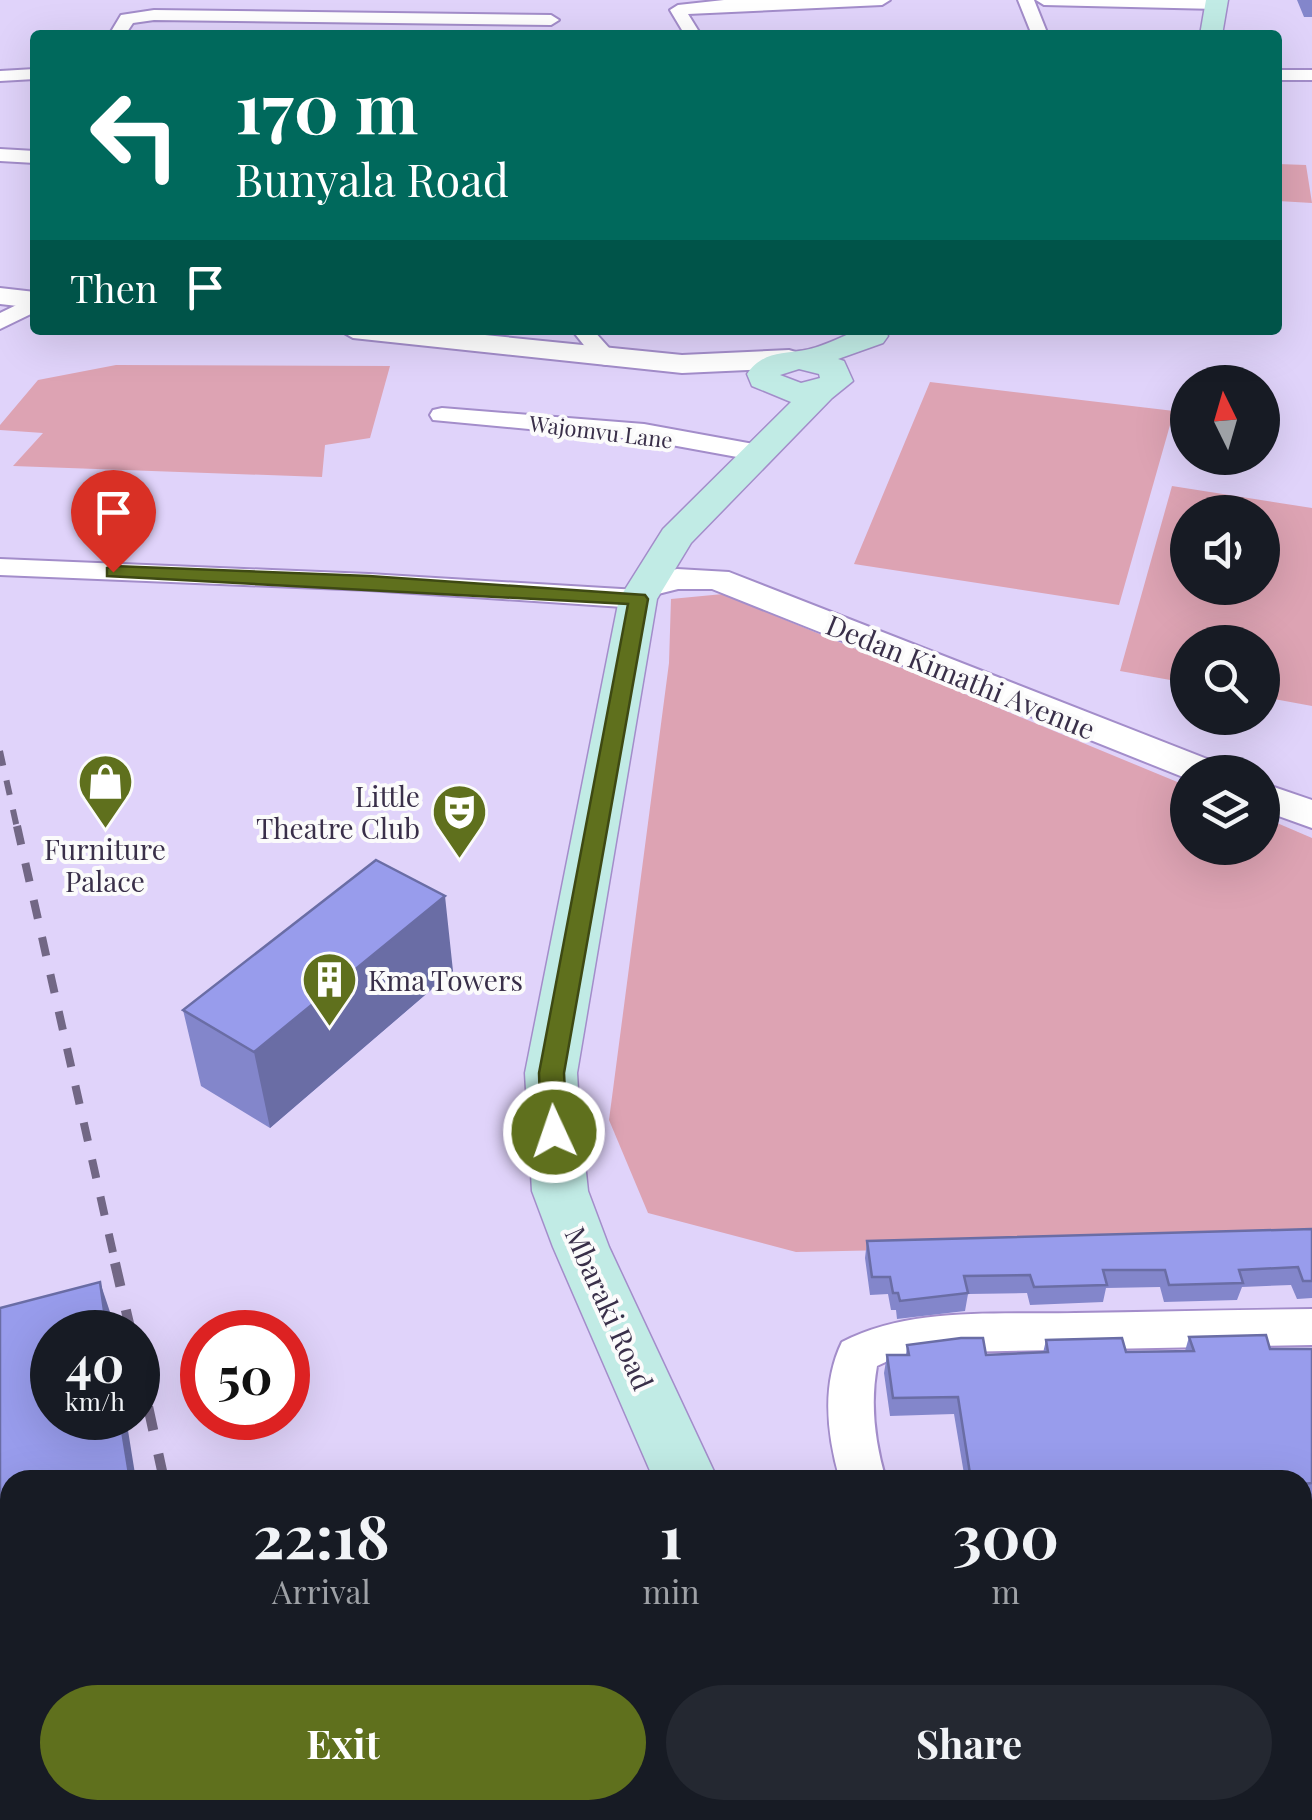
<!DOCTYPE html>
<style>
body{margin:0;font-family:"Playfair Display",serif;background:#242831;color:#f1f3f6;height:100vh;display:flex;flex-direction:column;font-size:38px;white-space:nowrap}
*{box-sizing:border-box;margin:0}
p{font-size:32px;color:#9ea1a6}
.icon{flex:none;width:55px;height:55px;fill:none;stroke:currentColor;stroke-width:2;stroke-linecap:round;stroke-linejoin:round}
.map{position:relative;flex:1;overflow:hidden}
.sheet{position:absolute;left:0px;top:1470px;width:1312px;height:350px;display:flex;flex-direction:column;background:#171b24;border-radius:30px 30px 0 0;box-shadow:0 10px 40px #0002}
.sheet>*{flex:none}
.banner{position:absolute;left:30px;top:30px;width:1252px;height:305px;border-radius:10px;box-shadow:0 10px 40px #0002;background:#00695c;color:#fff;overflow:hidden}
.needle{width:65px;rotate:355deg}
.tools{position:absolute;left:1170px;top:365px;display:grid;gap:20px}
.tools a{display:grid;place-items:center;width:110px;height:110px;border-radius:50%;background:#171b24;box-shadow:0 10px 40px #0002;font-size:50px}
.speed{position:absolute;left:30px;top:1310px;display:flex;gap:20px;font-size:50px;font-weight:700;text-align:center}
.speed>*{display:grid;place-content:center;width:130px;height:130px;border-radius:50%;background:#171b24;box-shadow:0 10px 40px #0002;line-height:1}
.speed small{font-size:25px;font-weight:400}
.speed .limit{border:15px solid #d22;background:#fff;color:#111}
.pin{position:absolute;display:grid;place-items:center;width:85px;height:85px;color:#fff;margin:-102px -42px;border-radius:50% 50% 50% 0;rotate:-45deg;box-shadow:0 0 10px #0007}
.pin .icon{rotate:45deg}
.me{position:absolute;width:110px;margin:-55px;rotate:357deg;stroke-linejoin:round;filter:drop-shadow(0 0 8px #0008)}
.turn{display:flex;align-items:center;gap:35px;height:210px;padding:0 40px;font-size:45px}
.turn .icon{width:130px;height:130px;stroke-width:2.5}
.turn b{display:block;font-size:70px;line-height:85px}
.then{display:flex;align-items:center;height:95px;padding:0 40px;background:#0003;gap:20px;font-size:38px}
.eta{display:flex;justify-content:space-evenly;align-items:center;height:170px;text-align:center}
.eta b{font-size:60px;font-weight:700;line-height:70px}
.action{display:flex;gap:20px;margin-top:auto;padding:20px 40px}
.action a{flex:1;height:115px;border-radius:60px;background:#5f701d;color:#fff;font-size:40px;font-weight:700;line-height:115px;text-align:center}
.action a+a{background:#242831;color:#f1f3f6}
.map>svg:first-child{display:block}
.green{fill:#dda3b3;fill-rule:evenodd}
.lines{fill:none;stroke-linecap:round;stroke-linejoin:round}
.minor-casing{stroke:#a38dca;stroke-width:4}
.tertiary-casing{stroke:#a38dca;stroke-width:4}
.secondary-casing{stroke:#a38dca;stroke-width:3}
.minor{fill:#fff;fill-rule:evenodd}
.tertiary{fill:#fff;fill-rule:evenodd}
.secondary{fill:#c1ebe5;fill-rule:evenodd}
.rail-far2{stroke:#726785;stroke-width:6;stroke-dasharray:15 15;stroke-linecap:butt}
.rail-far1{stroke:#726785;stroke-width:8;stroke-dasharray:19 19;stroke-linecap:butt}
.rail{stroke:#726785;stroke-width:10;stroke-dasharray:24 24;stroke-linecap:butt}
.wall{fill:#8386cb}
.shaded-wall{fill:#6a6da5}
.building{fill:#989cec;stroke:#6a6da5;stroke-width:2.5}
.route{fill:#5f701d;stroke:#3e4913;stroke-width:2.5}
.labels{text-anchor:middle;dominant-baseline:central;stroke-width:8;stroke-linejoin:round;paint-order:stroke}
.far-street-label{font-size:22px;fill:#392f49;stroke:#fbfbfb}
.street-label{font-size:28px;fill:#392f49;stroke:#fbfbfb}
.poi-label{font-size:28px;fill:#392f49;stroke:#fbfbfb;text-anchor:end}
</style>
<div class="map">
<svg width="1312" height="1820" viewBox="0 0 1312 1820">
<rect width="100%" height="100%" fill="#e0d3fa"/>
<!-- green -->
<path class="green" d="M1278,164L1306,165L1312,203L1278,201Z
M116,365L390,366L370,438L325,445L322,477L13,466L43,433L0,430V425L38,380Z
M930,382L1174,411L1119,605L854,564Z
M1172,486L1312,508V706L1263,697L1262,642H1188L1187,683L1120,671ZM1262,512V588H1188V512Z
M723,594L1187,786L1188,848H1262L1263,817L1312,838V1241L796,1252L648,1213L609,1120L669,663L671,599Z"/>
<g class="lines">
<defs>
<path id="minor" d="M724,0H890L882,5L688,14L701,35H685L670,10L678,5Z
M1018,0H1034L1048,35H1032Z
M1036,0H1221L1225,4L1217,9L1044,5Z
M154,10L551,15L559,20L551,25L154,20L133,23L125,35H109L121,15Z
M35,69V79L0,81V71Z
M1278,70H1312V80H1278Z
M0,149L35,151V163L0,161Z
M35,296V312L0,329V313Z
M572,330H593L618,358L606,365L598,363Z
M442,408L644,424L759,445L772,453L759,461L644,440L433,420L430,415L433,410Z
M0,559L369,574L638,590L648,593L652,599L648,605L638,608L369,590L0,575Z
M1312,1309V1345L958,1352L890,1360L877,1366C870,1405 875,1443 886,1480H840C827,1435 821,1385 842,1342C912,1306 999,1315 1075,1313C1154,1312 1233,1310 1312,1309Z
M1302,1509H1312V1553H1302Z
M1302,1737H1312V1789H1302Z"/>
<path id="tertiary" d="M0,288L35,292V308L0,304Z
M339,330H435L682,355L789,350L799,353L803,359L799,365L789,368L682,373L353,338Z
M677,569L729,572L1220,764L1226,772H1188V779L712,589H678L646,597L634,594L629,587L634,580Z
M1262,783L1312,800V828L1262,810Z"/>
<path id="secondary" d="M1206,0H1228L1222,35H1200Z
M859,330H884L888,336L883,343L838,359L844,361L853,381L832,398L691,543L657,599L577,1073L579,1107L588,1191L609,1247L718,1480H654L553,1247L532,1191L525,1073L619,599L663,529L791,402L752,386L747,374C762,352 781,354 805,350C823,347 842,336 859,330ZM799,369L819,374L820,378L801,383L780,375Z
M799,1810H872L877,1820H803Z"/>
</defs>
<!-- minor casing -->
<use href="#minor" class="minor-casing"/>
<!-- tertiary casing -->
<use href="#tertiary" class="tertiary-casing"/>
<!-- secondary casing -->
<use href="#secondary" class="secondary-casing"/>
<!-- minor -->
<use href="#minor" class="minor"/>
<!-- tertiary -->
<use href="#tertiary" class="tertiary"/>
<!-- secondary -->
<use href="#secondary" class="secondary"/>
<!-- rail-far2 -->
<path class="rail-far2" d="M0,751L17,828"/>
<!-- rail-far1 -->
<path class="rail-far1" d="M17,826L116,1266"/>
<!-- rail -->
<path class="rail" d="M115,1263L131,1332
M138,1360L164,1480
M194,1810V1820"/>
</g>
<!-- wall -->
<path class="wall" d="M1297,0H1312V17H1304Z
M453,971L270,1128L201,1086L183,1010Z
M1312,1229V1298L1297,1299L1291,1285L1242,1287L1237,1300L1164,1302L1160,1287L1106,1288L1103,1302L1030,1305L1027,1293L968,1294L965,1311L897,1319L896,1310H891L888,1294L870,1295L865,1258L867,1241Z
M1189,1337L1270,1349H1312V1500H1302V1480H965L954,1414L890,1416L884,1373L887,1355H906L907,1345L986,1355L1043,1353L1046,1340L1126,1352L1185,1351Z
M1312,1558V1733H1302V1559Z"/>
<!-- shaded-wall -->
<path class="shaded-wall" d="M445,896L453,971L270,1128L254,1052Z
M100,1282L111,1315L113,1332H107Z
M120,1418H126L136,1480H130Z
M10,1588V1624L0,1627V1591Z"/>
<!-- building -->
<path class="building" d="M376,860L445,896L254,1052L183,1010Z
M1312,1229V1281H1303L1298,1267L1239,1270L1243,1283L1169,1285L1165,1270H1103L1107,1285L1034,1287L1030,1275L964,1276L968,1293L900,1301L898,1293H893L890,1277H872L867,1241Z
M100,1282L107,1332H52V1418H120L130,1480H10V1588L0,1591V1308Z
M1266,1335L1270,1349H1312V1483L1302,1484V1480H971L958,1397L893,1398L887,1355H909L907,1345L961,1338H983L986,1355L1048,1352L1046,1340L1122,1338L1126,1352L1194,1351L1189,1337Z
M1312,1558V1717H1310L1306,1722L1302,1723V1559Z
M352,1810H724L728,1820H355Z
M1163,1810L1165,1817L1312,1812V1820H1039L1038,1813Z"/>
<!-- route -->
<path class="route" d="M113,566L369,576L645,595L648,599L564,1073L567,1132L563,1139H545L541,1132L539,1073L628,604L107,576V568Z"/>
<!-- icons -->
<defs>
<symbol id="shop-pin" viewBox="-11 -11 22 30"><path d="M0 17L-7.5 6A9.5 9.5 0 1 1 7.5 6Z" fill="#5f701d" stroke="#fbfbfb"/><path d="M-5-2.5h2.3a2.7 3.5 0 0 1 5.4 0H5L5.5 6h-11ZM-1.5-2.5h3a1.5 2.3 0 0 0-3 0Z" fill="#fff"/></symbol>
<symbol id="theatre-pin" viewBox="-11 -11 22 30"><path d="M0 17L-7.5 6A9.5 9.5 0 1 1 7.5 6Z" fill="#5f701d" stroke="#fbfbfb"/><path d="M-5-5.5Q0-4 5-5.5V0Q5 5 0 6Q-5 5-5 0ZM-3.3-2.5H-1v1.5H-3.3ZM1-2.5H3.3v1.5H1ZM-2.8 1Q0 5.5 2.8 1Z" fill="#fff"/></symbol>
<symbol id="building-pin" viewBox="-11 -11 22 30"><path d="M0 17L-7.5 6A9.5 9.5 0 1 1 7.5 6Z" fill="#5f701d" stroke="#fbfbfb"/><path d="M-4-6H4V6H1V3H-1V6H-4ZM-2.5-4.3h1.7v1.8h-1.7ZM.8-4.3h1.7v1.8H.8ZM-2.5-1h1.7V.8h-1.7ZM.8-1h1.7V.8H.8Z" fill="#fff"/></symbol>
</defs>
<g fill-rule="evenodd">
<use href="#shop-pin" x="74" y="750" width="63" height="86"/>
<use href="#theatre-pin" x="428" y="780" width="63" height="86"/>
<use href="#building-pin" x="298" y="948" width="63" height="86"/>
</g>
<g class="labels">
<!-- far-street labels -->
<g class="far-street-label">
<text transform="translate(601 431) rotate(7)">Wajomvu Lane</text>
</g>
<!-- street labels -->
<g class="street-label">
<text transform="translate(961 676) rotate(22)">Dedan Kimathi Avenue</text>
<text transform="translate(610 1308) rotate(66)">Mbaraki Road</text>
</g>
<!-- poi labels -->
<g class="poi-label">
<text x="420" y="795">Little<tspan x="420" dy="32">Theatre Club</tspan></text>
<text x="105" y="848" text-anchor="middle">Furniture<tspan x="105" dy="32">Palace</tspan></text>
<text x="368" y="979" text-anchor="start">Kma Towers</text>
</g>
</g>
</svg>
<div class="tools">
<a><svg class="needle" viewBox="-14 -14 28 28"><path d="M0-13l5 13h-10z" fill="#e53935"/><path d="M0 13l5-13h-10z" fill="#9ea1a6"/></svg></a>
<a><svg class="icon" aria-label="sound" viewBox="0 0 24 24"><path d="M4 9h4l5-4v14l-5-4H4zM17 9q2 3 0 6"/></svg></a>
<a><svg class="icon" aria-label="search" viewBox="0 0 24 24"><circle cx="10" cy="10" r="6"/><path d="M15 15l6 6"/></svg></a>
<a><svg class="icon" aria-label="layers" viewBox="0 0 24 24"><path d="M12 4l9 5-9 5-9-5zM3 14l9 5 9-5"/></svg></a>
</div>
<div class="speed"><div>40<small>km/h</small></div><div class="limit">50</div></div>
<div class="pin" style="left:113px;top:572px;background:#d93025"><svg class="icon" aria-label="arrive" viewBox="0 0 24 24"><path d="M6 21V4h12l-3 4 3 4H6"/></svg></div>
<svg class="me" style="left:554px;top:1132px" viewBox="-20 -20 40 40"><circle r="17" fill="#5f701d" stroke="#fff" stroke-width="3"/><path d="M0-11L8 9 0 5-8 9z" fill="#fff"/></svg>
<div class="banner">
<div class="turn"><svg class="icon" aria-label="left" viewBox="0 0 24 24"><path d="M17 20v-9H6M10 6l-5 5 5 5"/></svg><div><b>170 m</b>Bunyala Road</div></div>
<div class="then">Then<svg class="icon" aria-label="arrive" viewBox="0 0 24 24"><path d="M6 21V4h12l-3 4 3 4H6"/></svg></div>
</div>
<section class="sheet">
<div class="eta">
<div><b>22:18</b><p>Arrival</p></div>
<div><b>1</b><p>min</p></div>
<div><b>300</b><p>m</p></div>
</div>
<div class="action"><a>Exit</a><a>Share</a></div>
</section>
</div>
